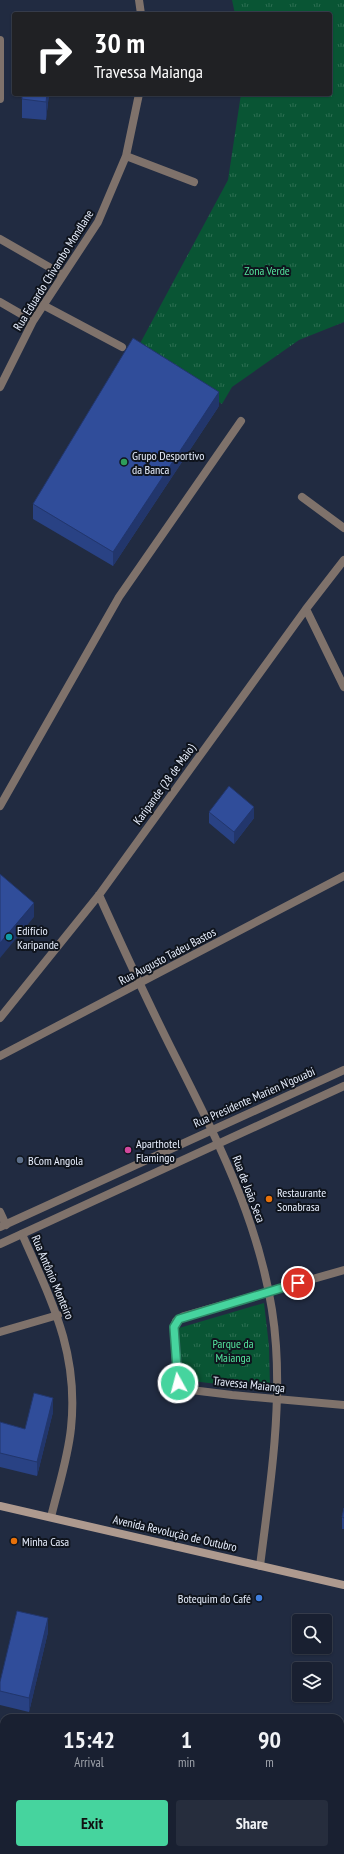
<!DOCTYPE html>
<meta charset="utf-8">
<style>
body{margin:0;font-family:"PT Sans Narrow",sans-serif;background:#262d3d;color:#f1f3f6;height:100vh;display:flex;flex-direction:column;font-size:15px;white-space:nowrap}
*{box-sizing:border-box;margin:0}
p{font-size:13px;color:#9fa3ab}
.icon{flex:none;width:22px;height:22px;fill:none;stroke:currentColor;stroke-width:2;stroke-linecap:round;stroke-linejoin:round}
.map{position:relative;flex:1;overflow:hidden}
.side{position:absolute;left:0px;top:1714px;width:344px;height:140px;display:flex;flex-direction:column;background:#192031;border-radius:12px 12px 0 0;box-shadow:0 1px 3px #0004,0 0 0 1px #373e4d}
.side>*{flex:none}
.top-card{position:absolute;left:12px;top:12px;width:320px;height:84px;border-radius:4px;box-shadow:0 1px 3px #0004,0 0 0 1px #373e4d;background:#202124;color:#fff;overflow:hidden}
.fabs{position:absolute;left:292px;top:1614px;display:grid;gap:8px}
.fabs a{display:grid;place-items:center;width:40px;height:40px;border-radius:4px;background:#192031;box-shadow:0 1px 3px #0004,0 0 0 1px #373e4d;font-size:20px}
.pin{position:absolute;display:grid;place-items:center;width:34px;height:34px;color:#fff;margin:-17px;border:2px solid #fff;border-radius:50%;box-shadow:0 1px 4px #0007}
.me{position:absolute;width:44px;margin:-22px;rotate:353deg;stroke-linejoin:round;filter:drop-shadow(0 0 3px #0008)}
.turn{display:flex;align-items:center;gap:14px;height:84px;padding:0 16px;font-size:18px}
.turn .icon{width:52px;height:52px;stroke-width:2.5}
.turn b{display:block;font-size:28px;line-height:34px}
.eta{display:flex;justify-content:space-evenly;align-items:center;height:68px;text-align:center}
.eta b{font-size:24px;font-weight:700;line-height:28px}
.button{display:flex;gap:8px;margin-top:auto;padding:8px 16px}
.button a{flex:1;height:46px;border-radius:4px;background:#46d49e;color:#111;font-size:16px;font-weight:700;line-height:46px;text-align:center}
.button a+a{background:#262d3d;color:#f1f3f6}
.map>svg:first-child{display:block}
.built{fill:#26324e}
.grass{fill:url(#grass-tufts)}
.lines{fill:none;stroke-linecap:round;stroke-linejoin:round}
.minor{stroke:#7f726b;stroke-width:8}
.tertiary{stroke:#7f726b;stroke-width:8}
.secondary{stroke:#ae9a8f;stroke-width:8}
.wall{fill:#294284}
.shaded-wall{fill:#22366c}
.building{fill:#304d9a;stroke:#22366c}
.route-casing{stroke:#2e8a67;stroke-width:10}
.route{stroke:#46d49e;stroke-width:7}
.leisure-dot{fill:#2e9e5b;stroke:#0f141d;stroke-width:1.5}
.culture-dot{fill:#0f9aa8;stroke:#0f141d;stroke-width:1.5}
.hotel-dot{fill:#d1479c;stroke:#0f141d;stroke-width:1.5}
.service-dot{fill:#5c6f8a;stroke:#0f141d;stroke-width:1.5}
.food-dot{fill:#e8710a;stroke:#0f141d;stroke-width:1.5}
.shop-dot{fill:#3f7fe0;stroke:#0f141d;stroke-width:1.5}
.labels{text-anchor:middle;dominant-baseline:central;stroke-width:4;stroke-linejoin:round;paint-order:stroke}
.street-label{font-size:12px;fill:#e8effe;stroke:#0f141d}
.park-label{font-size:12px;fill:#54e49d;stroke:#0f141d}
.poi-label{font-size:12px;fill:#e8effe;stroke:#0f141d;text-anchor:start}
</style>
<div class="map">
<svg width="344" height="1854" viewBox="0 0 344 1854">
<defs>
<pattern id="grass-tufts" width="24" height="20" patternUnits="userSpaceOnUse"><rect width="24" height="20" fill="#095534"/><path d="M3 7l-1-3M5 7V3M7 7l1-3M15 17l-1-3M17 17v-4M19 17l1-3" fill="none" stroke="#2d6e52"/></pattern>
</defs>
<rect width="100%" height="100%" fill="#212b41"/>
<!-- built -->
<path class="built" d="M255,1850H284L283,1854H254Z"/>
<!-- grass -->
<path class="grass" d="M232,0H344V322L299,340L232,387L222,404L136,351L228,180L241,94H330V14H235Z
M264,1303L269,1346L270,1390L183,1380L179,1328Z"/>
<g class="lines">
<!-- minor -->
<path class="minor" d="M139,0L141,14
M126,156L194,182
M0,239L63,275
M0,302L33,321
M43,305L122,347
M0,387L33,321L98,222L126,156L139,94
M302,497L344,528
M306,609L344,687
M0,806L119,597L241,421
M99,895C122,946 145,996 170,1046C218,1141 269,1238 276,1346C281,1418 269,1494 260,1566
M0,1018L99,895L306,609L344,560
M0,1056L344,876
M0,1212L6,1225
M22,1234C51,1300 79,1352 71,1428C68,1458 58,1488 51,1517
M344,1270L184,1316L176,1321L174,1327L177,1379L178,1383L183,1389L232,1395L344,1405
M0,1332L58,1315"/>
<!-- tertiary -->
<path class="tertiary" d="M0,40V99
M0,1227L344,1070
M0,1244L344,1086"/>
<!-- secondary -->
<path class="secondary" d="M0,1506L344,1585"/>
</g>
<!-- wall -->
<path class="wall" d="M49,94L46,120L22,118V99Z
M219,406L113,566L33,519V504Z
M209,812L254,818L234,844L209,823Z
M53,1412L37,1476L0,1467V1422L25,1429Z
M344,1508V1529H342V1517Z
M48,1632L29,1712L0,1705V1682Z
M4,1850H180V1854H3Z"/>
<!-- shaded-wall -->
<path class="shaded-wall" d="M47,94H49L46,120V102Z
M219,392V406L113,566V552Z
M254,807V818L234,844V832Z
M34,903V917L0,958V943Z
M53,1398V1412L37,1476V1462Z
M48,1618V1632L29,1712V1698Z
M69,1850H72V1854H68Z"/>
<!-- building -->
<path class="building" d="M22,94H47L46,102L22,99Z
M133,338L219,392L113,552L33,504Z
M229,786L254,807L234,832L209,812Z
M0,874L34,903L0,943Z
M34,1393L53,1398L37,1462L0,1453V1422L25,1429Z
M344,1508V1518L342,1517Z
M17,1611L48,1618L29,1698L0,1691V1682Z
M4,1850H69L68,1854H3Z
M109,1850H180L179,1854H109Z"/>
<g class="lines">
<defs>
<path id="route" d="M178,1383L174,1327L179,1319L298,1283"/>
</defs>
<!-- route casing -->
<use href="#route" class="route-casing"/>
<!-- route -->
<use href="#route" class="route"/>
</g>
<!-- markers -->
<circle class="leisure-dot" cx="124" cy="462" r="4"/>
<circle class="culture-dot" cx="9" cy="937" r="4"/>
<circle class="hotel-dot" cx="128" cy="1150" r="4"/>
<circle class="service-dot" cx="20" cy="1160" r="4"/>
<g class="food-dot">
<circle cx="269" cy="1199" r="4"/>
<circle cx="14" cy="1541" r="4"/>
</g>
<circle class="shop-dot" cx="259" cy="1598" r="4"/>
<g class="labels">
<!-- street labels -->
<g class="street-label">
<text transform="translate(53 270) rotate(-58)">Rua Eduardo Chivambo Mondlane</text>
<text transform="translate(164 784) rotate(-54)">Karipande (28 de Maio)</text>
<text transform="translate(167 956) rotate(-28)">Rua Augusto Tadeu Bastos</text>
<text transform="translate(254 1097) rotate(-24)">Rua Presidente Marien N'gouabi</text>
<text transform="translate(249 1189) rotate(69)">Rua de João Seca</text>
<text transform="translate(53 1277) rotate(67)">Rua Antônio Monteiro</text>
<text transform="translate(249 1384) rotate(6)">Travessa Maianga</text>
<text transform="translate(175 1533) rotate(13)">Avenida Revolução de Outubro</text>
</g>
<!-- park labels -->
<g class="park-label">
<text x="267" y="270">Zona Verde</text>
<text x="233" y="1343">Parque da<tspan x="233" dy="14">Maianga</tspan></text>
</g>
<!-- poi labels -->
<g class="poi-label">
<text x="132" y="455">Grupo Desportivo<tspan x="132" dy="14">da Banca</tspan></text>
<text x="17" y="930">Edifício<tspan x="17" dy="14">Karipande</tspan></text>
<text x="136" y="1143">Aparthotel<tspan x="136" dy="14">Flamingo</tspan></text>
<text x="28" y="1160">BCom Angola</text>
<text x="277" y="1192">Restaurante<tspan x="277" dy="14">Sonabrasa</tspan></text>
<text x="22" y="1541">Minha Casa</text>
<text x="251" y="1598" text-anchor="end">Botequim do Café</text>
</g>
</g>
</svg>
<div class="fabs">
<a><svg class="icon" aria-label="search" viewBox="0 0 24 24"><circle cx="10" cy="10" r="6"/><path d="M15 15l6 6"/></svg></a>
<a><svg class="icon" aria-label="layers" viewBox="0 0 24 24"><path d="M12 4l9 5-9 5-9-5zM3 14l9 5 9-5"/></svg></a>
</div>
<div class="pin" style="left:298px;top:1283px;background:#d93025"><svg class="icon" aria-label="arrive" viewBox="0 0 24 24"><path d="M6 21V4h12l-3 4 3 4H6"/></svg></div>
<svg class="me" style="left:178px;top:1383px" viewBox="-20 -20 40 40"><circle r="17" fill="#46d49e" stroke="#fff" stroke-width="3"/><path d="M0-11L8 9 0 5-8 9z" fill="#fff"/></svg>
<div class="top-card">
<div class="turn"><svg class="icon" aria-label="right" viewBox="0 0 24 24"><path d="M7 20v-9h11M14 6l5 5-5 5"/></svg><div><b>30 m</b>Travessa Maianga</div></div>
</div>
<section class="side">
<div class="eta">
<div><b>15:42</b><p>Arrival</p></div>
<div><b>1</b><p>min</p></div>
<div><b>90</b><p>m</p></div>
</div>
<div class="button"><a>Exit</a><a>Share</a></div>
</section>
</div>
